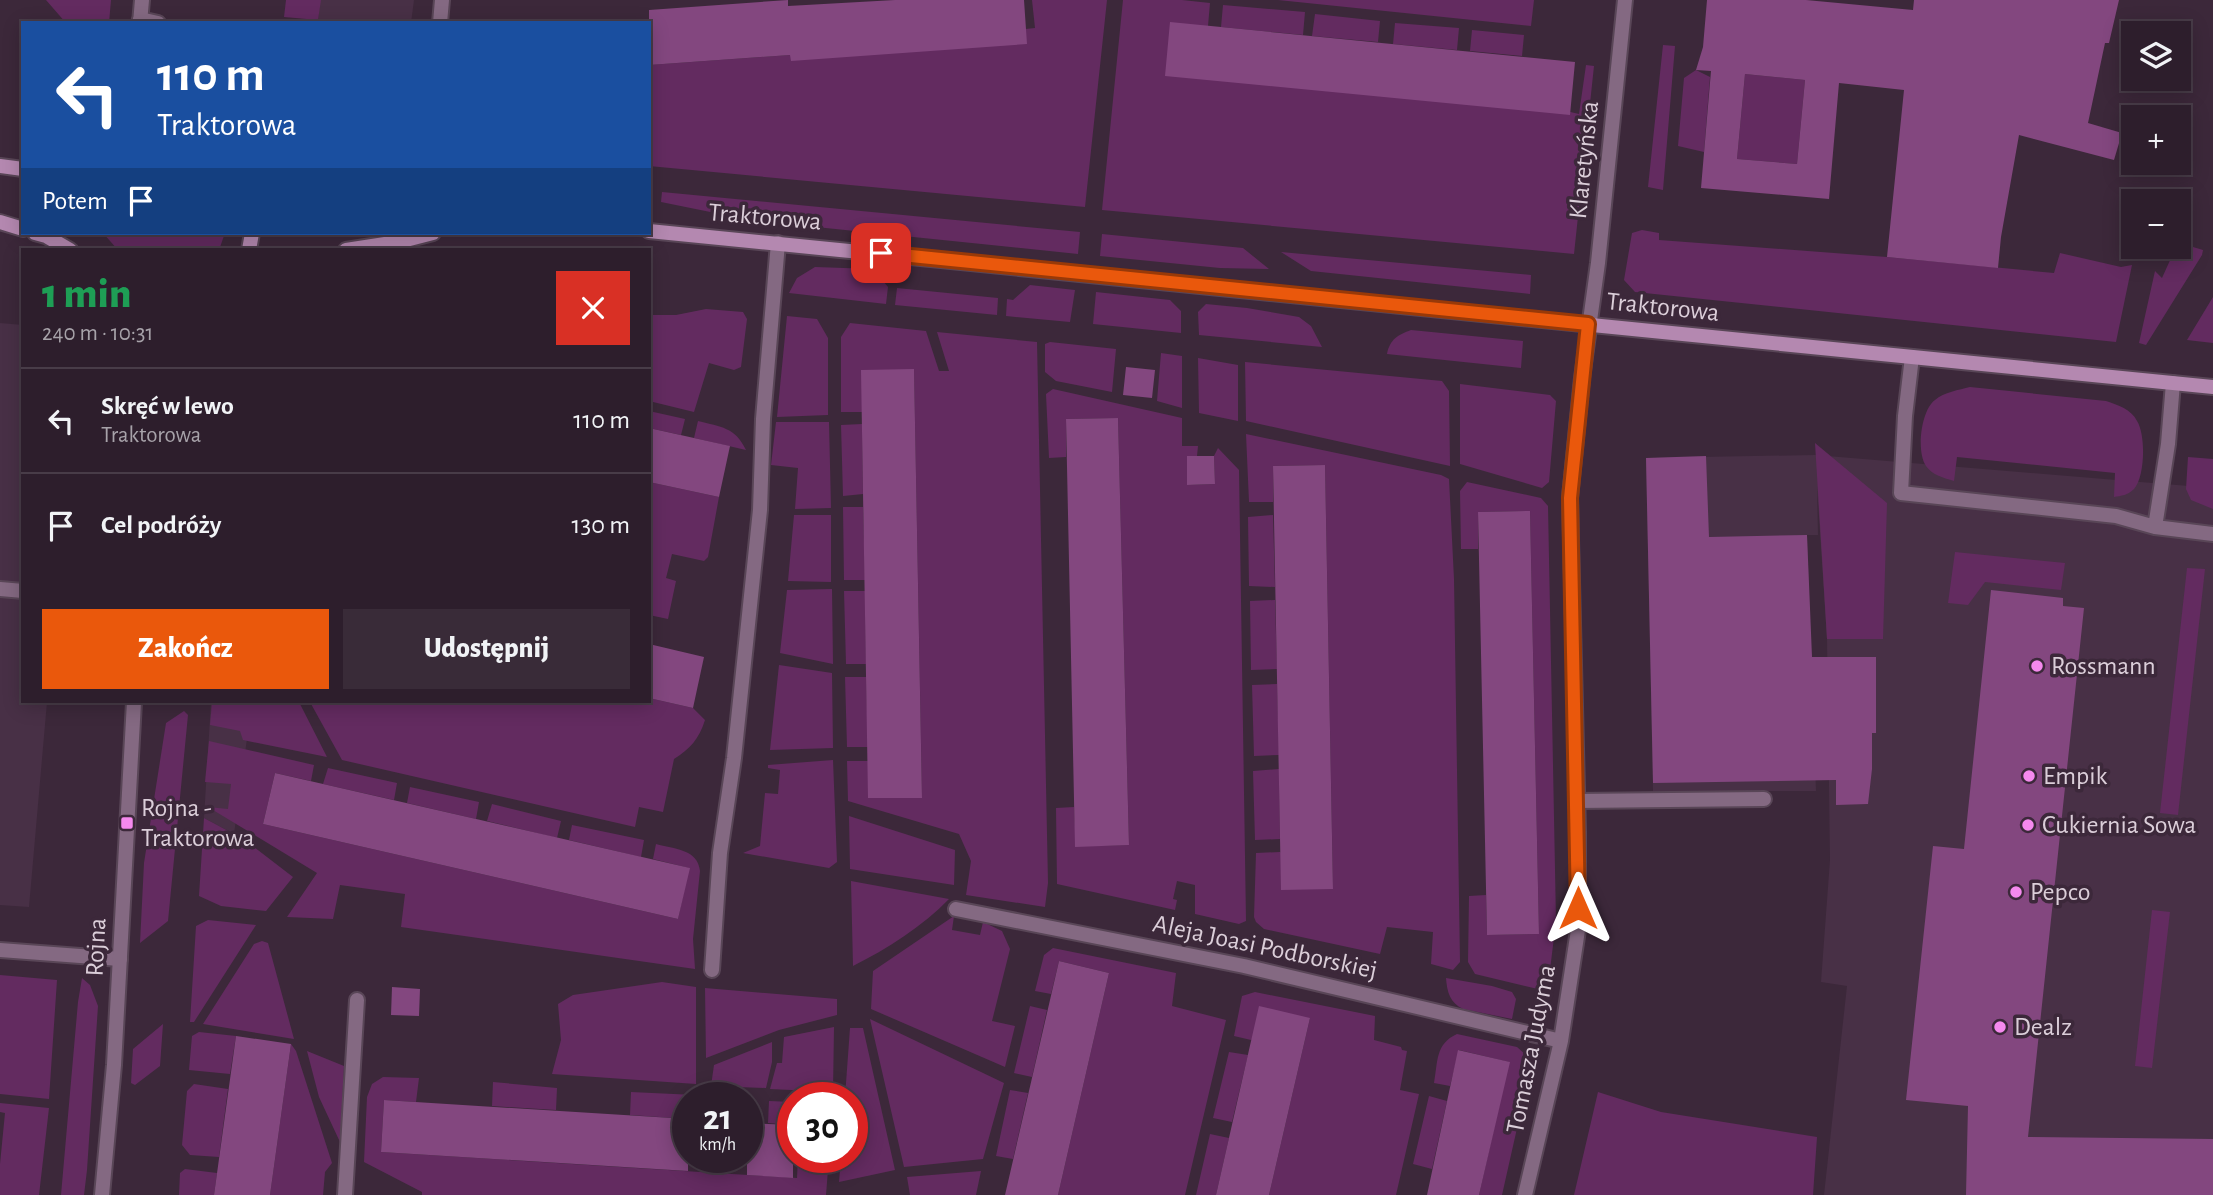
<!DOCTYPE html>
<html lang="pl">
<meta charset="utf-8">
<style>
body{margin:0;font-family:"Alegreya Sans",sans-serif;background:#392b38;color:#f1f3f6;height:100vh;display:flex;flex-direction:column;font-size:26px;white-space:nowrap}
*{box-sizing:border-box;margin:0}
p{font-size:23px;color:#a7a2a9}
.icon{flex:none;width:38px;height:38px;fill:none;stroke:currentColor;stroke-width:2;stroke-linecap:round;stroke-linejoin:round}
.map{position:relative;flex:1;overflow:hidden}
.details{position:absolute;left:21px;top:248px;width:630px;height:455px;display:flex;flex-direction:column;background:#2d1e2c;border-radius:0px;box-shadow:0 4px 18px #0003,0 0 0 2px #483c48}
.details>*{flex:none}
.top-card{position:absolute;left:21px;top:21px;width:630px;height:214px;border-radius:0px;box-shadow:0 4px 18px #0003,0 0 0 2px #483c48;background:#1a4fa0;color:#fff;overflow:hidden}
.controls{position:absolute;left:2121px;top:21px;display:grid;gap:14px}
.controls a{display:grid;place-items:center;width:70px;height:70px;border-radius:0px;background:#2d1e2c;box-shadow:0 4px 18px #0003,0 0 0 2px #483c48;font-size:35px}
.speed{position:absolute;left:672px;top:1082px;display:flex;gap:14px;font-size:35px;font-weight:700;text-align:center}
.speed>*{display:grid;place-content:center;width:91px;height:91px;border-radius:50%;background:#2d1e2c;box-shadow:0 4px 18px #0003,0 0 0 2px #483c48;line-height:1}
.speed small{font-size:18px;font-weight:400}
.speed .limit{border:10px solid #d22;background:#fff;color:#111}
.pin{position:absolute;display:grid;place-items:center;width:60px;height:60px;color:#fff;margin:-30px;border-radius:14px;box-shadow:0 4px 10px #0006}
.me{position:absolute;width:77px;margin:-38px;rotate:0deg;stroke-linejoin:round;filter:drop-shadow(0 0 5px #0008)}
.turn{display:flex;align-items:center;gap:24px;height:147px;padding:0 21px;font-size:32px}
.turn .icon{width:91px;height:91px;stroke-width:2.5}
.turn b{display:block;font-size:49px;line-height:60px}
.then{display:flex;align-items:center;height:66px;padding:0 21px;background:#0003;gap:14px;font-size:26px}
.round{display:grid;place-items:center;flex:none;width:74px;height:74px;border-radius:0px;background:#392b38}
.head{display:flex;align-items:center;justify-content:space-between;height:119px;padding:0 21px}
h1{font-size:42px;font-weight:800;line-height:52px;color:#1e9e55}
.cta{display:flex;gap:14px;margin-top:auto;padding:14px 21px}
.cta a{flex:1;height:80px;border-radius:0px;background:#ea580c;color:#fff;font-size:28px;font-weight:800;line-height:80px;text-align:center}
.cta a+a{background:#392b38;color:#f1f3f6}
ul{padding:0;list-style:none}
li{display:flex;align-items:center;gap:21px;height:105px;padding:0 21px;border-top:2px solid #483c48}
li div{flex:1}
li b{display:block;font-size:26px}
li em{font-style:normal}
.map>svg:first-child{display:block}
.built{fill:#483046}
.green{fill:#632b60}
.building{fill:#83477f;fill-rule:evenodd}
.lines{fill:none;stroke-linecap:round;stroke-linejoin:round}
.service-casing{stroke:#594657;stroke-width:18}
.minor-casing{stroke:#594657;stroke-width:18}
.tertiary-casing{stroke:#594657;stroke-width:18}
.secondary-casing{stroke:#594657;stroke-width:18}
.service{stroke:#846982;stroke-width:14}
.minor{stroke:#846982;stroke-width:14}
.tertiary{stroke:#846982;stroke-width:14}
.secondary{stroke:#b488b0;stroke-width:14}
.route-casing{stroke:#983908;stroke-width:18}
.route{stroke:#ea580c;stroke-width:12}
.poi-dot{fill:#f589ee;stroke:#3c283a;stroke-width:2.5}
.labels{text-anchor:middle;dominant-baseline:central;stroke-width:7;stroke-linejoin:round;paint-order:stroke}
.street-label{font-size:26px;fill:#dbced9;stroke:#3c283a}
.poi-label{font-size:26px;fill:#dbced9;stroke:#3c283a;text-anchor:start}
</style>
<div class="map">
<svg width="2213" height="1195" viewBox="0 0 2213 1195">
<rect width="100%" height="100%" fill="#3c283a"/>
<!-- built -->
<path class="built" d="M320,0H414L411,23H345L318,20Z
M0,323L23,325V702H47L29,907L0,905Z
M1815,455L2213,488V1195H1824L1847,986L1821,982L1830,860L1827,639L1817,486L1818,535H1807L1816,791H1653L1646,458Z
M211,702H252L234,834L204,818Z"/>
<!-- green -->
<path class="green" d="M46,0H111L109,23H66Z
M286,0H321L318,20L284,17Z
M1032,0H1107L1085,207L649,166V65L790,55L1035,28Z
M1123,0H1182L1210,3L1208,26L1579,114L1586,65L1594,66L1574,254L1102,210Z
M1278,0H1534L1531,26Z
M1223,5L1305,12L1303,35L1221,27Z
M1315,14L1380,21L1378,42L1312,36Z
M1395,23L1459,28L1457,50L1393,44Z
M1472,30L1524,35L1522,56L1470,51Z
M1663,45L1675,46L1663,190L1648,187Z
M1696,70L1710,77L1704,152L1678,146L1684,78Z
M1745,74L1805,80L1797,164L1737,159Z
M662,192L1080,232L1078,254L777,223L730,216L661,202Z
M1642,230L1659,233V240L1887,257L2054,273L2060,253L2121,267L2132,265L2116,342L1635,292L1624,280L1632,233Z
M2183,231L2186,233L2183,244L2203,250L2202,255L2146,345L2139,343L2155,271L2162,278L2176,247H2179V240Z
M103,233H225L219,250H118Z
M1102,234L1243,248L1269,269L1220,268L1100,256Z
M1281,252L1531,275L1530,294L1311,271Z
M815,267L873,269L888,287L886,304L789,293L797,278Z
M1030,285L1075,290L1070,322L1006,316L1007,299L1013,300Z
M897,288L998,298L997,315L895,305Z
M1096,292L1170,300L1181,311V333L1093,324Z
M2213,297V343L2187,340Z
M1206,304L1247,308L1299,317L1311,326L1322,347L1199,335L1198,312Z
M706,309L743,312L747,319L741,367L734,370L709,363L694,412L649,401V315H676Z
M787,316L817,319L828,338V415L777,417Z
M850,323L926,331L939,371H949L937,332L1037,342L1048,883L1045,907L966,895L971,861L959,834L848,801L847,761H868V798L922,797L914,370L862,412H841V337Z
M1411,330L1523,341L1521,368L1387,354C1390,339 1398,335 1411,330Z
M1050,342L1116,349L1112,392L1056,381L1045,372V344Z
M1161,353L1182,356V408L1157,401Z
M1198,358L1238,365V421L1199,413Z
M1245,362L1442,381L1449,391L1450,466L1246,421Z
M1460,384L1550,395L1556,401L1549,482L1542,488L1460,464Z
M1970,387L2106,401C2118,405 2131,409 2137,421C2146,435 2145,477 2134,489C2128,495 2121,496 2114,497L2115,473L1957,457L1954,481C1944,478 1932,475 1926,466C1916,452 1921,410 1935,400C1944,392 1959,390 1970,387Z
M1053,389L1182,418V446H1198L1197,456H1187V485L1215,484L1214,456L1218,448L1239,470L1246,921L1239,924L1195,914V885L1177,881L1173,899L1177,900L1175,910L1057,884L1056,808L1074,807L1076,846L1129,845L1118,418L1066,419V457L1049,458L1046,394Z
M649,411L685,419L681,435L649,428Z
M698,421C721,427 735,427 746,450L694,438Z
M776,422H829L831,508L795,509L798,468L771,465Z
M862,424L863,494L843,496L841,425Z
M1246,434L1441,475L1449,479L1454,579L1460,962L1453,970L1431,964L1433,932L1387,927L1380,954L1264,929L1256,922L1254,917L1256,853L1280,852L1333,888L1325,465L1273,466V502H1249Z
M1815,443L1887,503L1883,639H1827Z
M2188,457L2213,459V509L2191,500L2186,489Z
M649,482L719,497L708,557L704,561L672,554L666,578L676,581L668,619L649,615Z
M1467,482L1541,498L1548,506L1556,921L1549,978L1547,986L1542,990L1475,974L1468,962L1469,896L1486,895L1487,935L1539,934L1530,511L1478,512V549H1461L1460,491Z
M843,507H863L865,580H844Z
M794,515H831V582L788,581Z
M1273,515L1275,587L1249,586L1248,517Z
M1955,552L2065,563L2061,590L1985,582L1968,605L1948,603Z
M2187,568L2205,569L2178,815L2160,813Z
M832,589L833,664L780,653L787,590Z
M844,591H865L866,664H846Z
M1275,600L1277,669L1251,670L1250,601Z
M779,665L832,673L833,748L770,750Z
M845,677H866L868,747H847Z
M1277,684L1279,755L1254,756L1252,685Z
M649,698L693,708L705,720C699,739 690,749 674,759L663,812L639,807L635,827L342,760L310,702H649Z
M212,702H299L327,757L243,740L240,731L210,725Z
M184,711L188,715L168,921L140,943L144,863L166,723Z
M209,741L314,765L311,781L275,773L263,824L678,919L689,868L653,859L656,844C674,849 698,849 700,871L693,939L695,969L401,927L405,894L340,885L333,919L287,917L317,873L208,807L228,809L231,784L205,782Z
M833,760L837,862L829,868L743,853L760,846L765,793L778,794L780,770L768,768V765Z
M328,768L397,783L394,800L323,784Z
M1279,769L1280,839L1255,840L1253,771Z
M410,787L479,802L476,819L407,803Z
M492,804L561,821L557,838L487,821Z
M849,816L955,850L954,885L850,869Z
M204,818L245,840L293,877L266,911L221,906L199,896Z
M572,825L644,840L641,857L569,840Z
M851,881L949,899C923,926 887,949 853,966Z
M2152,910L2170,912L2152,1068L2135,1066Z
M954,916L952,930L980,935L983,922L1002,931L1010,949L992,1021L1015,1026L1005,1067L871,1009L873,971Z
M208,920L256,925L194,1022H190L196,926Z
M262,941L268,943L294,1039L203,1024L254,944Z
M1053,948L1176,973L1172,1006L1226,1020L1185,1195H1058L1109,973L1059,961L1051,994L1035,991L1044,955Z
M0,975L57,980L49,1099L0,1094Z
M82,978L90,985L98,1006L87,1170L84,1195H61L78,1002Z
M1446,978L1492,986L1512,992L1516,999L1512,1019L1463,1009C1450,1003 1447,992 1446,978Z
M662,982L696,987V1084L552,1074L561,1040L558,1004L573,995Z
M705,988L837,999V1015L779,1030L706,1058Z
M1255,992L1375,1016L1374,1040L1401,1047L1402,1050L1407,1051L1400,1090L1419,1094L1396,1195H1269L1310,1018L1251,1040L1234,1036L1242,996Z
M1030,1006L1047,1010L1032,1077L1014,1073Z
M870,1019L1004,1083L983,1159L904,1167Z
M163,1024L160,1066L135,1085L131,1083L133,1049Z
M834,1027L833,1092L770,1089L777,1063H782L784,1037Z
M850,1028H863L895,1170L839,1182L841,1157H852V1097H845Z
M199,1032L236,1036L230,1074L189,1070L192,1036Z
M1457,1034L1517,1047L1526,1055L1531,1066L1502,1195H1479L1509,1062L1459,1050L1450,1086L1434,1083C1438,1062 1435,1044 1457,1034Z
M772,1042V1062L766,1088L711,1086L714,1065Z
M291,1044L296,1051L332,1163L325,1172L323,1195H270Z
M307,1051L344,1066L340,1142L319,1097Z
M1229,1052L1248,1055L1232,1122L1213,1118Z
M383,1077L419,1078L416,1102L384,1100L381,1152L797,1178L798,1157H829L826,1195H422V1192L364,1162L367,1097L372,1084Z
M493,1082L557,1088L556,1110L492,1106Z
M194,1084L228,1089L219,1157L190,1155L182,1145L187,1091Z
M1010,1090L1028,1093L1013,1159L996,1156Z
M631,1092L695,1095L694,1097H688V1119L630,1115Z
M1598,1092L1661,1112L1817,1137L1813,1195H1574Z
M1429,1096L1447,1101L1432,1169L1413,1164Z
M769,1101L793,1102V1125L768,1123Z
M0,1103L49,1108L39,1195H0V1164L5,1113L0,1112Z
M1210,1134L1229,1138L1216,1195H1196Z
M185,1169L217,1173L214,1195H179L180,1173Z
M981,1171L976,1195H910L907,1177Z"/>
<!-- building -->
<path class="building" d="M788,0V6L895,0H1024L1027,44L791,61L790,55L649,65V10Z
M1707,0H1806L1913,10L1914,0H2119L2109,43H2105L2088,123L2122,133L2114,160L2019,135L2001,237L1998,268L1887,257L1904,90L1839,83L1829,199L1701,188L1711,71L1696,70L1703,47ZM1745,74L1805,80L1797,164L1737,159Z
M1170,22L1575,62L1570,115L1165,76Z
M1126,367L1155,370L1152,398L1123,395Z
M914,369L922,798H868L861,370Z
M1118,418L1129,845L1075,847L1066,419Z
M649,428L730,446L719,497L649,482Z
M1187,456H1214L1215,484L1187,485Z
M1706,456L1709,537L1807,535L1812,657H1876V733H1872V769L1868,804L1836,805V780L1653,783L1646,458Z
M1325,465L1333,889L1281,890L1273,466Z
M1530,511L1539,934L1487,935L1478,512Z
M1991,590L2063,598V606L2084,608L2028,1137L2213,1139V1195H1966L1968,1106L1906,1100L1933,846L1964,849Z
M649,644L704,657L693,708L649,698Z
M275,773L690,868L678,919L263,824Z
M1059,961L1109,973L1058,1195H1005Z
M392,987L420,989L419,1016L391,1015Z
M1259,1006L1310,1018L1269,1195H1216Z
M236,1036L291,1044L270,1195H214Z
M1458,1050L1510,1062L1479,1195H1427Z
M384,1100L688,1119V1171L381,1152Z
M747,1123L793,1125V1178L747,1175Z"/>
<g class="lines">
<defs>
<path id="service" d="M140,19L158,23
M140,23L142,0
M440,23L442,0
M1912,357L1905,416L1901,493L2116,516L2155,527L2213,534
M2155,527L2168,444L2173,383
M0,589L23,591
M1577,801L1764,799
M0,950L120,959
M712,970L720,853L734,758L760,510L763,419L778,243
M345,1195L357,1000"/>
<path id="minor" d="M956,909L1244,966L1561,1041
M1525,1195L1561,1041L1578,930V832L1570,497L1582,378L1598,263L1625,0"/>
<path id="tertiary" d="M102,1195L114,1065L134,702"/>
<path id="secondary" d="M0,166L23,169
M0,222L23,229
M649,231L2213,387
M35,233L46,236L70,250
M249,250L252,233
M346,250L398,242L433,233"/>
</defs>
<!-- service casing -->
<use href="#service" class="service-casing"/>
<!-- minor casing -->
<use href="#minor" class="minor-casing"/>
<!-- tertiary casing -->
<use href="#tertiary" class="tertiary-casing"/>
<!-- secondary casing -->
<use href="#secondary" class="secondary-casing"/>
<!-- service -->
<use href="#service" class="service"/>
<!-- minor -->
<use href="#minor" class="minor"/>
<!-- tertiary -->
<use href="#tertiary" class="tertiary"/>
<!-- secondary -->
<use href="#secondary" class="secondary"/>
</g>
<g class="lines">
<defs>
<path id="route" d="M881,253L1588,324L1570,498L1578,908"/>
</defs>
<!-- route casing -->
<use href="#route" class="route-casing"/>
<!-- route -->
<use href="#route" class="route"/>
</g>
<!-- markers -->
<g class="poi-dot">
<circle cx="2037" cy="666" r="7"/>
<circle cx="2029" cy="776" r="7"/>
<rect x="120" y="816" width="14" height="14" rx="3.5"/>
<circle cx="2028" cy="825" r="7"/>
<circle cx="2016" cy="892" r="7"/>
<circle cx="2000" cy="1027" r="7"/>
</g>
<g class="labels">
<!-- street labels -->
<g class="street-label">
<text transform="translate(1584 160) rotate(-84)">Klaretyńska</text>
<text transform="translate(765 217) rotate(5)">Traktorowa</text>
<text transform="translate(1663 307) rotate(6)">Traktorowa</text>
<text transform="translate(96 947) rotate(-87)">Rojna</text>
<text transform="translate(1265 947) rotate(12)">Aleja Joasi Podborskiej</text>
<text transform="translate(1531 1049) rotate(-79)">Tomasza Judyma</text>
</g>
<!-- poi labels -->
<g class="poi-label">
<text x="2051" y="666">Rossmann</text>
<text x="2043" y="776">Empik</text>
<text x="141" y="808">Rojna -<tspan x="141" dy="30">Traktorowa</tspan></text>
<text x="2042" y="825">Cukiernia Sowa</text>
<text x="2030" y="892">Pepco</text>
<text x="2014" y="1027">Dealz</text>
</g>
</g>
</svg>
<div class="controls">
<a><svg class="icon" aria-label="layers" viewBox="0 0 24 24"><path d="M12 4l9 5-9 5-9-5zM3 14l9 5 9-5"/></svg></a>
<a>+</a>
<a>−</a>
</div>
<div class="speed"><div>21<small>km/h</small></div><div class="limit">30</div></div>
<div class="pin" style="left:881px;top:253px;background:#d93025"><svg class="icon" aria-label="arrive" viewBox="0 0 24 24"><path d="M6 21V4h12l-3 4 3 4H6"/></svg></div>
<svg class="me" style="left:1578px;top:908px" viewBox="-20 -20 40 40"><path d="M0-17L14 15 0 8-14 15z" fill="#ea580c" stroke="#fff" stroke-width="4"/></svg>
<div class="top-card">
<div class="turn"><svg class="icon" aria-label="left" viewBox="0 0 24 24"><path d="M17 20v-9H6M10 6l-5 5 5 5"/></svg><div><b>110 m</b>Traktorowa</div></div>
<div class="then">Potem<svg class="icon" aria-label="arrive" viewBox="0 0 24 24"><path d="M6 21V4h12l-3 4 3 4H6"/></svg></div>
</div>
<section class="details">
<div class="head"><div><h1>1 min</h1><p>240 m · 10:31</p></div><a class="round" style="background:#d93025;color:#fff"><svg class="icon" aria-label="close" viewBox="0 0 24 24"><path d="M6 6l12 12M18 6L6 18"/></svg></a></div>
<ul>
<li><svg class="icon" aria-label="left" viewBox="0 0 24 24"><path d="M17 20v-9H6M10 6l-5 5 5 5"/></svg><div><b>Skręć w lewo</b><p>Traktorowa</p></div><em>110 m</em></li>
<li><svg class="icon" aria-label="arrive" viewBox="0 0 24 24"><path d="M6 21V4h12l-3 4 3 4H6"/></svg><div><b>Cel podróży</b></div><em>130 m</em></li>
</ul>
<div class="cta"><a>Zakończ</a><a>Udostępnij</a></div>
</section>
</div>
